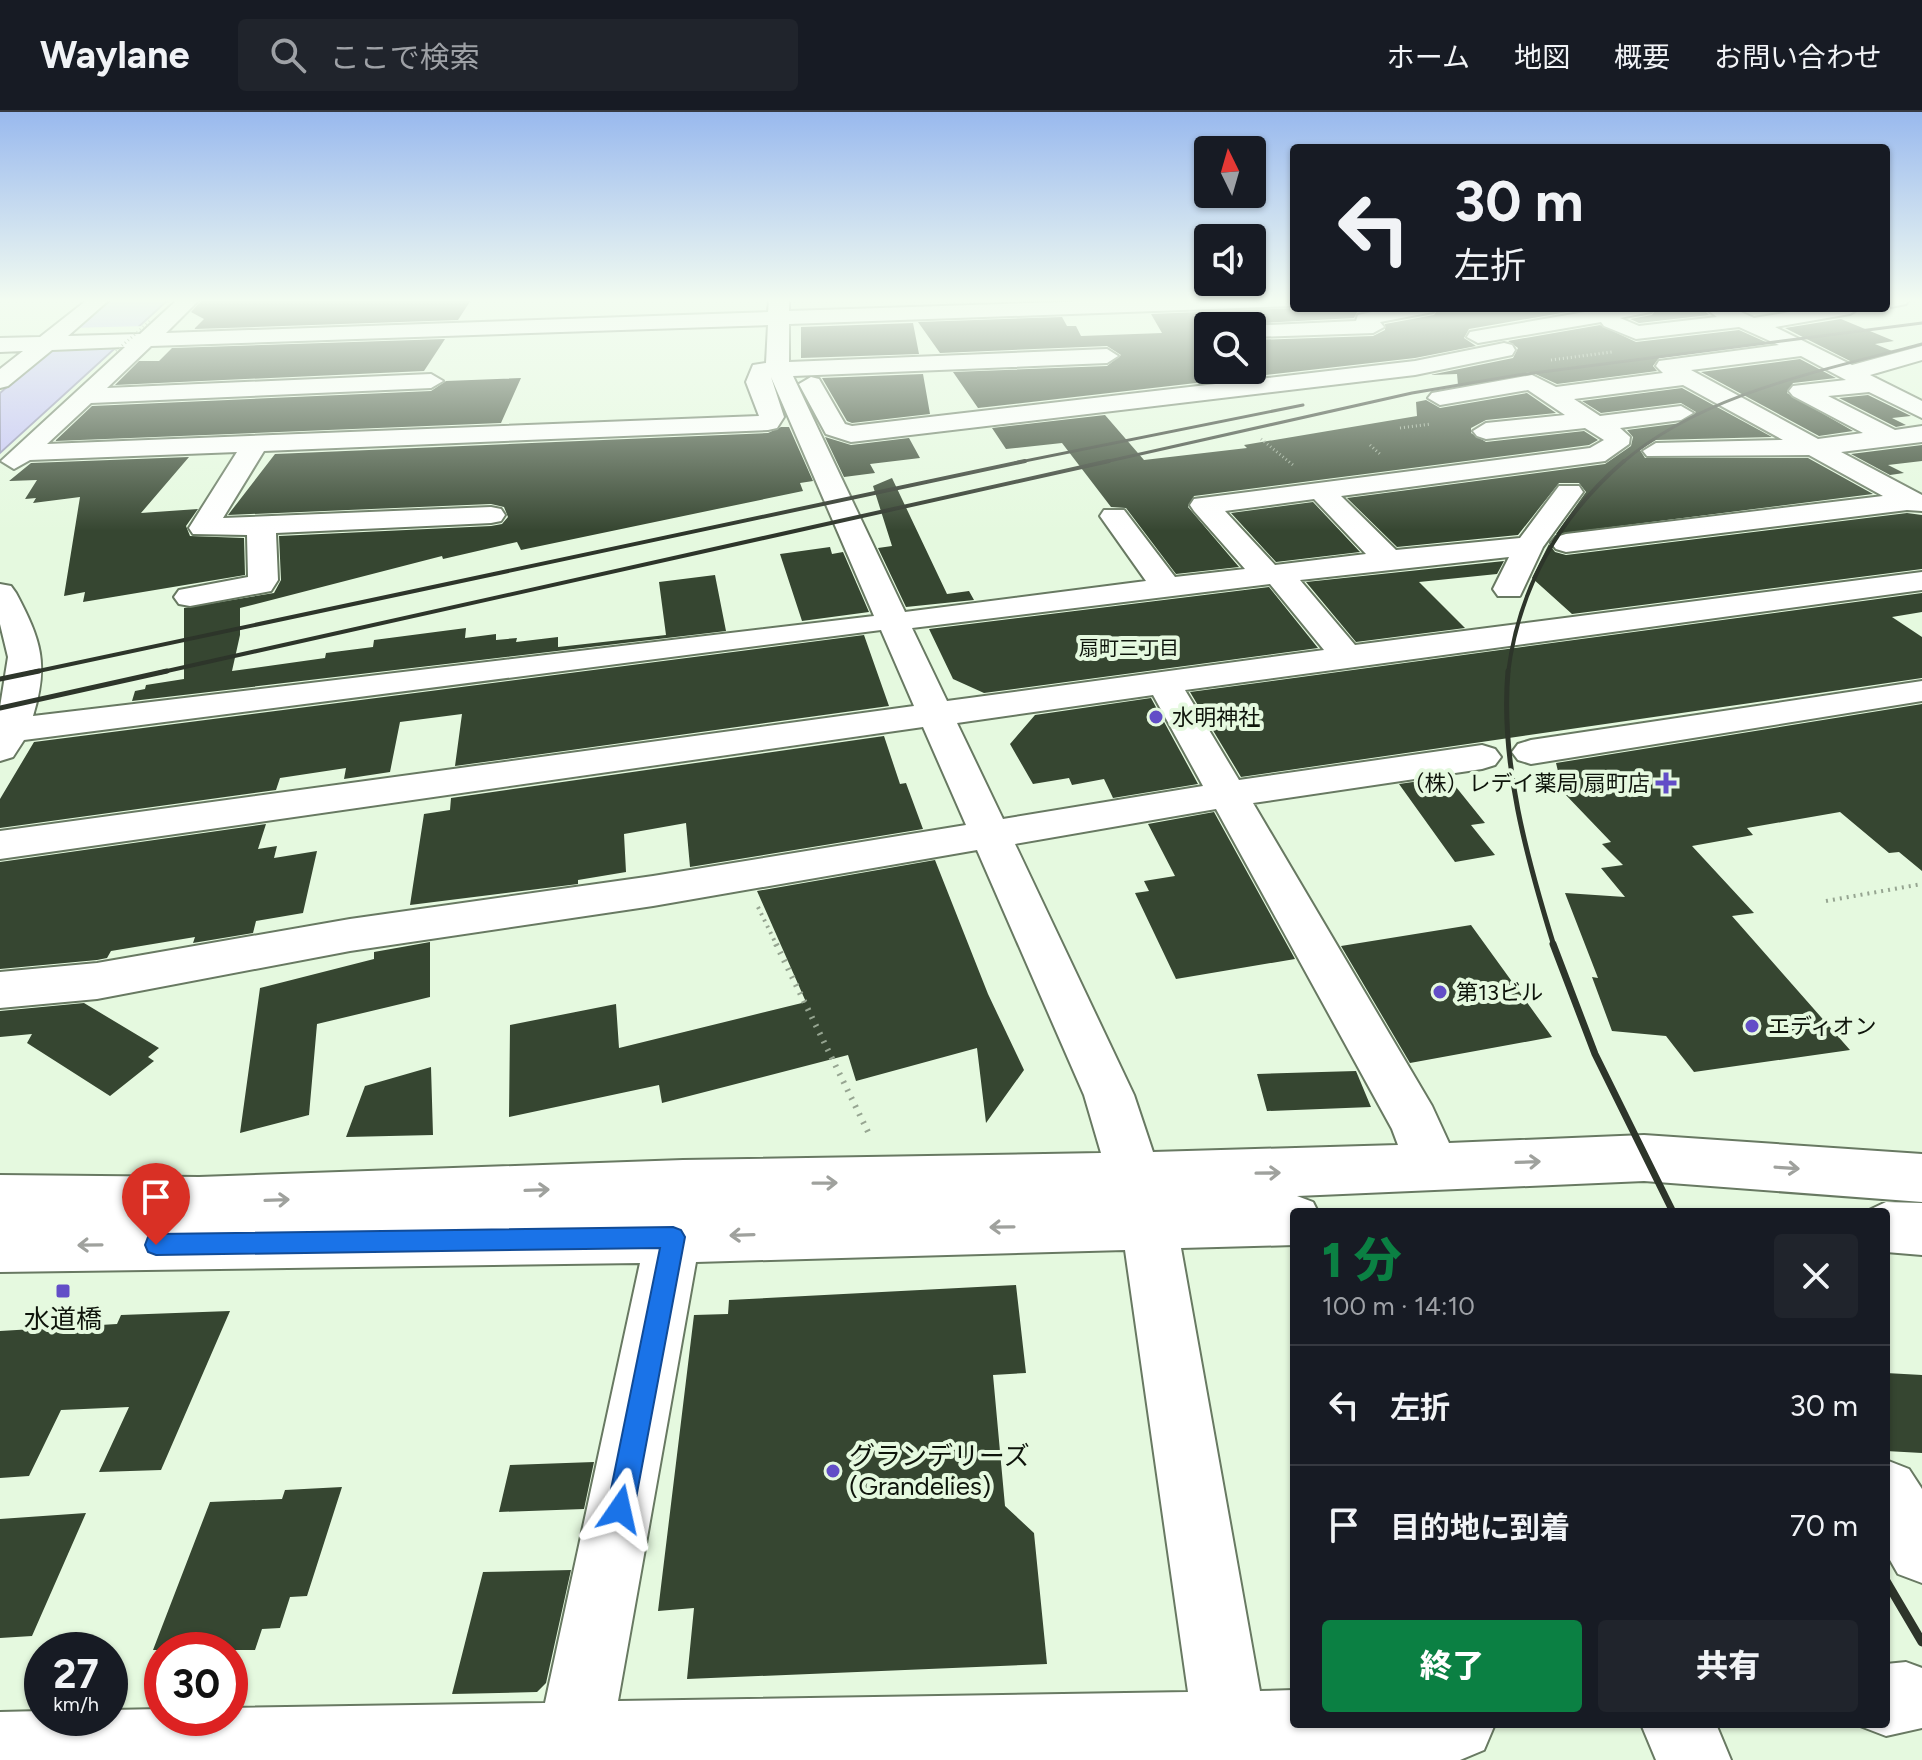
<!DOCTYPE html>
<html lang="ja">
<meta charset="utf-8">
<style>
body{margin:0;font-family:Figtree,"Noto Sans JP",sans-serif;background:#20242c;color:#f1f3f6;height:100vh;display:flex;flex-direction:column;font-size:30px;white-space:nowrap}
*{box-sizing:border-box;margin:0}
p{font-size:26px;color:#9ea1a6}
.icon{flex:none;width:44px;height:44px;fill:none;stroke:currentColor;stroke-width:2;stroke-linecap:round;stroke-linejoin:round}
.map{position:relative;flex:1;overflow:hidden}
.sheet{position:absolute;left:1290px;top:1096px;width:600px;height:520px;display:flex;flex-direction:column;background:#171b24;border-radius:8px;box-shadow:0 2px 6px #0004}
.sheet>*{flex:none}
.banner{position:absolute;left:1290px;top:32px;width:600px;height:168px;border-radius:8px;box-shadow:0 2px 6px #0004;background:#171b24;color:#f1f3f6;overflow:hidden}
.needle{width:52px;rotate:355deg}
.tools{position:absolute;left:1194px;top:24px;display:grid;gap:16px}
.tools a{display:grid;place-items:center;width:72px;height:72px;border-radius:8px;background:#171b24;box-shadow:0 2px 6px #0004;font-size:40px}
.speed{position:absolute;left:24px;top:1520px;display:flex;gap:16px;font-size:40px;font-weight:700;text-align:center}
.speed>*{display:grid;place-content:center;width:104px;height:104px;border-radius:50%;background:#171b24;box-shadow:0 2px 6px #0004;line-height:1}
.speed small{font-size:20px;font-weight:400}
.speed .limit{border:12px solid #d22;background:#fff;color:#111}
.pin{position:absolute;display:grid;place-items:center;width:68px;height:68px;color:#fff;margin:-82px -34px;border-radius:50% 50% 50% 0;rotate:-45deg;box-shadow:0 0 8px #0007}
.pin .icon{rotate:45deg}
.me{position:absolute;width:88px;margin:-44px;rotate:11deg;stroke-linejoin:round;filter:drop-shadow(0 0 6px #0008)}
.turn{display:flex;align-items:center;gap:28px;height:168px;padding:0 32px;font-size:36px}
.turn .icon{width:104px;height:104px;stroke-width:2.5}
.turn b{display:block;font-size:56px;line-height:68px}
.round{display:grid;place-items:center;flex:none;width:84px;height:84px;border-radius:8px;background:#20242c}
.head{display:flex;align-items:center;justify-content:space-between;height:136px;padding:0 32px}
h1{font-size:48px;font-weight:800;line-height:60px;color:#0b8043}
.button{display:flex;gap:16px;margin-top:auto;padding:16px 32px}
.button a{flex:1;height:92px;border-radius:8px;background:#0b8043;color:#fff;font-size:32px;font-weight:800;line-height:92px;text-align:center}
.button a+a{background:#20242c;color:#f1f3f6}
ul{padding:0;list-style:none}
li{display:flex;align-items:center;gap:24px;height:120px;padding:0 32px;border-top:2px solid #363941}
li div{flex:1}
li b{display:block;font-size:30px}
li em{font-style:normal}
header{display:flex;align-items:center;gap:48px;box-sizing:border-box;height:112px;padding:0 40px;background:#171b24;border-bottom:2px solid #363941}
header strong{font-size:38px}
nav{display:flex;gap:44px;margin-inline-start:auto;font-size:28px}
.search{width:560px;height:72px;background:#20242c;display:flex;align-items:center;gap:20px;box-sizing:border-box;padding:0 28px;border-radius:8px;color:#9ea1a6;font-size:30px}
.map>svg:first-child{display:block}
.water{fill:#c3c1f7;stroke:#8d8db0;stroke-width:2}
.pier{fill:#e5f9df}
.building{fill:#364631}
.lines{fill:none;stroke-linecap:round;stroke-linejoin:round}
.minor-casing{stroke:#687962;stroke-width:4}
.path-far2{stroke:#96a591;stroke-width:3;stroke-dasharray:1 3;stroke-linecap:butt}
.path-far1{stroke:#96a591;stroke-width:4;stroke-dasharray:2 5;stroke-linecap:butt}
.path{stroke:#96a591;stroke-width:6;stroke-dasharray:2 7;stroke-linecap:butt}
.minor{fill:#fff;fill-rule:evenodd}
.rail-far4{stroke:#2d352a;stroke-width:3}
.rail-far3{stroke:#2d352a;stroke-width:4}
.rail-far2{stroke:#2d352a;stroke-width:5}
.rail-far1{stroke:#2d352a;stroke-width:7}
.rail{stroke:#2d352a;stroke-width:9}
.path-bridge{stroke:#96a591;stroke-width:3;stroke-dasharray:1 3;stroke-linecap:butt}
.oneway{stroke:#9fa19d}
.route{fill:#1a73e8;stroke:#114b97;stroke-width:2}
.poi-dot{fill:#624ec7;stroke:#e5f9df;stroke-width:3}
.labels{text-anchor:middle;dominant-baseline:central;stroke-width:8;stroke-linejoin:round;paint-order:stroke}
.far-neighbourhood-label{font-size:20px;fill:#0e140b;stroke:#e5f9df}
.poi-label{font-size:22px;fill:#0e140b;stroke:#e5f9df;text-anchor:start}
.near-poi-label{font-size:26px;fill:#0e140b;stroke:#e5f9df}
</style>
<header>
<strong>Waylane</strong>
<div class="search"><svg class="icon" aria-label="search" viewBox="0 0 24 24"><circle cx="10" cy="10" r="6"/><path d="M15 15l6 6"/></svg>ここで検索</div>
<nav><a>ホーム</a><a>地図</a><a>概要</a><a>お問い合わせ</a></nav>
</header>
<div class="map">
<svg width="1922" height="1648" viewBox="0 0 1922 1648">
<rect width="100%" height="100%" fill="#e5f9df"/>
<!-- water -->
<path class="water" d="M107,188H168L0,341V281Z"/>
<!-- pier -->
<path class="pier" d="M146,214L121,237L40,240L70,216Z"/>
<!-- building -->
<path class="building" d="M202,188H471L458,208L194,217L204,207L191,200Z
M1296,196H1377L1357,200L1354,206L1208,214V258H1252V228L1373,224L1385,218V212L1434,203L1439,196H1590L1469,217L1464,226L1476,234L1415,246L978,296L953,260L1107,254L1121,243L1107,234L940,241L918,210L1062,205L1067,214H1076L1081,224L1162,221L1151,202Z
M1657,196H1702L1709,203L1639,211L1630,207L1652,203Z
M1841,207L1894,229L1875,232L1892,239L1852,250L1785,216Z
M913,211L919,242L801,246V215Z
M1600,213L1636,230L1739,218L1768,231L1659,246L1653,254L1657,259L1557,272L1531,260L1458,273L1457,262L1430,263L1513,246L1518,236L1508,229Z
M445,227L424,259L115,273L139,249H159L172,236Z
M1800,247L1836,266L1793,271L1787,281L1853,319L1819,324L1701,260Z
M923,262L930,302L852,311L847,309L822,266Z
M521,266L501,311L55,329L92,294L431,279L446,269Z
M1682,276L1772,325L1656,328L1640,338L1645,346H1808L1873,382L1556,422L1586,380L1579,371H1559L1518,423L1397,435L1347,386L1605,352L1631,334L1633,325L1627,318L1681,311L1696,300L1681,291L1601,301L1582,289Z
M1527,281L1556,301L1486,308L1471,316V321L1486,330L1584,319L1598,328L1589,333L1194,384L1188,395L1239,455L1176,462L1126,396L1111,395L1062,331L1006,337L992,316L1105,303L1144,348L1247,336L1244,333L1417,304L1416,290L1426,288L1440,296Z
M1868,283L1911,304L1892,306L1906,313L1896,315L1839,286Z
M781,315H789L813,369L800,371L803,379L521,438L517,430L443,447L442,444L240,496V523L232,559L325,546L326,541L373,535L374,528L466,516L465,526L496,522V528L517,526L516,530L558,525V535L666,523L659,470L715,463L726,519L132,589L135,579L145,577L146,573L184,567V496L274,481L281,468L279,424L491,414L502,412L508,405L504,395L491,392L228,403L275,342L768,321Z
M825,325L851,333L909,326L920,346L870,352L875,361L844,365Z
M1922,333V349L1888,353L1904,361L1890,363L1851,342Z
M189,345L141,401L198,397L186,414L190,424L244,426L245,463L83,490L85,480L64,484L80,385L33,391L36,386L25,387L37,368L9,369L31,351Z
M892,366L947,482L969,479L974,488L906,495L878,436L892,434L873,374Z
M1313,390L1360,440L1276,450L1231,401Z
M1907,401L1922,403V457L1572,502L1532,466L1549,432L1555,440L1566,443Z
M830,435L832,442L843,440L869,500L802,509L780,442Z
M1504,449L1497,462L1419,470L1465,516L1356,530L1306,470Z
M1269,475L1318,536L984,581L953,567L929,517Z
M1922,481V500L1892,505L1922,525V566L1241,665L1190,580Z
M864,523L889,594L455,654L462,602L400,610L390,660L344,667L346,656L280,666L276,678L0,716V687L34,630Z
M1151,586L1198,672L1113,686L1104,667L1072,673L1069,666L1033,672L1010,632L1035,603Z
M1922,592V759L1899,740L1889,741L1840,700L1747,716L1753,723L1692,734L1754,801L1732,804L1850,938L1694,960L1666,924L1612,919L1592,865L1598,866L1565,781L1625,785L1601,756L1623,753L1602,732L1611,730L1563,680L1556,651Z
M884,624L900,672L906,671L923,717L690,755L686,711L624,722L626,760L578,768V772L410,793L424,702L450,698L451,686Z
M1448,665L1485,711L1471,713L1495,743L1455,750L1399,672Z
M1214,700L1295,847L1176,867L1135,781L1149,779L1144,769L1175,764L1148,712Z
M266,712L258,737L277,734L274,746L317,739L303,801L256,809L253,821L193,831L195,825L111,839L107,846L97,848L0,857V750Z
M935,748L988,882L1024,958L986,1011L977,936L856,969L848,943L662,991L659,973L509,1005L510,913L616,892L619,936L806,890L757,779Z
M1471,813L1552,925L1410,951L1341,834Z
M430,830V885L317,912L309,1003L240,1021L260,876L374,847V840Z
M84,891L159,936L148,945L154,949L110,984L27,931L32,922L0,925V899Z
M431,955L433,1023L346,1025L365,974Z
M1356,959L1371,995L1267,999L1257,962Z
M1016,1173L1026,1261L993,1263L1005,1394L1034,1421L1047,1552L687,1567L694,1496L658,1499L694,1203L728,1202L729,1188Z
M230,1199L161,1358L99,1360L129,1295L61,1298L29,1364L0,1366V1219L117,1212L121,1203Z
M1886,1261L1922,1263V1341L1886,1339Z
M594,1350L584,1397L499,1400L510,1353Z
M342,1375L307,1484L290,1485L280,1516L262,1517L255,1538H153L210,1390L282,1387L285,1378Z
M86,1401L32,1524L0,1526V1407Z
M571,1458L546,1571L537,1580L452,1582L483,1460Z"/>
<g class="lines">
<defs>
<path id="minor" d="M87,188H109L68,224L140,222L177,188H199L166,221L768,200L769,188H789V199L1121,188H1294V194L789,212V250L1107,237L1118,244L1107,251L793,264L905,500L1146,469L1100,404L1104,398H1124L1175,465L1245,457L1194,399L1190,393L1194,387L1590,336L1604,328L1585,316L1486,327L1477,324L1473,319L1486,311L1565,303L1528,278L1440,293L1428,286L1432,281L1532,263L1556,275L1663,261L1656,254L1659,249L1779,233L1739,215L1636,227L1604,214L1601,210L1478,231L1467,225L1470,220L1608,196H1654L1651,200L1620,206L1639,214L1717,205L1705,196H1732L1754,206L1814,196H1860L1850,202L1775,215L1852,253L1922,234V248L1870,263L1922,289V306L1869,280L1828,284L1895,318L1922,314V330L1841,340L1922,383V399L1907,398L1566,440L1556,437L1551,431L1556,425L1566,422L1883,384L1809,343L1647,344L1643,339L1656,331L1783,328L1683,273L1574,287L1600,304L1681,294L1693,301L1681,308L1620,316L1630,325L1629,332L1605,349L1341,384L1396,438L1520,426L1559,374H1579L1583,380L1543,435L1520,484H1498L1493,477L1509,445L1300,468L1355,533L1922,460V478L1185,578L1239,668L1482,633L1495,637L1501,645L1495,653L1482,657L1253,691L1432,994L1449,1031L1644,1023L1922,1042V1090L1644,1069L1297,1084L1313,1090L1318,1100H1294V1133L1181,1136L1260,1579L1294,1578V1612H1495L1484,1638L1460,1648H0V1600L42,1599V1606H110V1598L162,1597V1606H230V1596L545,1591L640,1151L0,1160V1063L199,1065L683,1048L1101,1041L1084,983L977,738L653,794L350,839L97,887L0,896V860L97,851L350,807L653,764L966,713L923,615L0,747V719L914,594L881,518L24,628L13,645L0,649V595L8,545L0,512V472L11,474L16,481C41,528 49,552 33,604L874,504L771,265L784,305L777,316L768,318L264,339L223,406L491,395L501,397L505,403L501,409L491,411L276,421L278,468L271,479L190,494L179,492L174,485L179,478L248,465L247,423L193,422L189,416L237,340L30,348L14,357L1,349L125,235L52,238L8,274L0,276V257L23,239L0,240V226L40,225ZM768,213L766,251L753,253L746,270L759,304L47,332L91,291L431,276L443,269L431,262L107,276L151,234ZM1801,244L1846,268L1793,274L1789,279L1793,284L1863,321L1818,327L1691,258ZM1314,387L1366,442L1275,453L1225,399ZM1270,472L1324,538L947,589L912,516ZM1153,583L1203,674L1003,707L957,611ZM1216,697L1392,1017L1398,1033L1153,1040L1134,983L1015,732ZM1125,1138L1188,1580L618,1589L696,1150Z
M1886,188H1909L1906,192L1886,196Z
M1391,196H1436L1433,200L1380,210L1384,215L1373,221L1252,225V214H1246L1356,209L1358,203Z
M1504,231L1512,233L1515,238L1512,243L1415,263L851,330L826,322L799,272L811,265L819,267L845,312L852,314L1415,249Z
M1922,569V589L1531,652L1518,648L1512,640L1518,632L1531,628Z
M1886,1090L1922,1091V1143L1886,1140V1100H1865Z
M1886,1348L1909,1357L1922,1377V1471L1898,1462L1886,1441Z
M1906,1550L1922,1556V1616L1886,1624L1860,1614L1886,1612V1552Z
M1641,1612H1716L1731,1648H1656Z"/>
</defs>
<!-- minor casing -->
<use href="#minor" class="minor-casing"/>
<!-- path-far2 -->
<path class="path-far2" d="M1551,248L1612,240
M1400,316L1431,312
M1261,327L1293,353
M1370,333L1381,343"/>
<!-- path-far1 -->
<path class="path-far1" d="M1826,789L1922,772
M758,795L777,834"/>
<!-- path -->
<path class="path" d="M776,832L871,1026"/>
<!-- minor -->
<use href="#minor" class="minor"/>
<!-- rail-far4 -->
<path class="rail-far4" d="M1015,351L1303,293
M1100,351L1412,281L1518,263L1922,211
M1622,351C1703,281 1822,259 1922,232"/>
<!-- rail-far3 -->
<path class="rail-far3" d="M29,561L1025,349
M158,561L1109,349
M1508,561C1519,475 1559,405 1624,349"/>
<!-- rail-far2 -->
<path class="rail-far2" d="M1508,559C1500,650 1527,747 1554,834
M0,567L39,559
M0,596L167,559"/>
<!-- rail-far1 -->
<path class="rail-far1" d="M1553,832L1595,942L1673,1100"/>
<!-- rail -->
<path class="rail" d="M1886,1469L1922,1530"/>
<!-- path-bridge -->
<path class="path-bridge" d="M116,239L150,209"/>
</g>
<!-- one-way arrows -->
<defs><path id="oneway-shaft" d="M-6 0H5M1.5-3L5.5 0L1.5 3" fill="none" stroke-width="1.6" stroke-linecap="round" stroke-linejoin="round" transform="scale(2)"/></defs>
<g class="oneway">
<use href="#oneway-shaft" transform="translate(1528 1050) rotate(-2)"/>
<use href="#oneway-shaft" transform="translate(1787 1056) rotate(4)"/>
<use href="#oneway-shaft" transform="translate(1268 1061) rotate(-1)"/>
<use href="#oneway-shaft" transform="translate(825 1071) rotate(-1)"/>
<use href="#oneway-shaft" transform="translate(537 1078) rotate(-2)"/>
<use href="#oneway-shaft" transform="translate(277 1088) rotate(-2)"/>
<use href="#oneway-shaft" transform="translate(1002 1115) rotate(179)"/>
<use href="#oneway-shaft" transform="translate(742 1123) rotate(178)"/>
<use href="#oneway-shaft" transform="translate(90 1133) rotate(179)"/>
</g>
<!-- sky -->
<linearGradient id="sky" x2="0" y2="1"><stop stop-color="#99b9ee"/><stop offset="0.45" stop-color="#f3fcf1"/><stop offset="1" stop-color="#f3fcf1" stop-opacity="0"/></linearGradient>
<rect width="1922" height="419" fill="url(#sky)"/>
<!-- route -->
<path class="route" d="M673,1115L681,1118L685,1125L634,1397L630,1407L620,1411L611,1407L607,1397L660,1136L156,1143L148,1140L145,1133L148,1125L156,1122Z"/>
<!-- markers -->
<g class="poi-dot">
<circle cx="1156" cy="605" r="8"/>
<path d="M1662 659h8v8h8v8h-8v8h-8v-8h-8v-8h8z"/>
<circle cx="1440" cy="880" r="8"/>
<circle cx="1752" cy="914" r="8"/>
<rect x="55" y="1171" width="16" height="16" rx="4"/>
<circle cx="833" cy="1359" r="8"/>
</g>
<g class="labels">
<!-- far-neighbourhood labels -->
<g class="far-neighbourhood-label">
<text x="1129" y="536">扇町三丁目</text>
</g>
<!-- poi labels -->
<g class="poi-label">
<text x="1172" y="605">水明神社</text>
<text x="1650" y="671" text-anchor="end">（株）レデイ薬局 扇町店</text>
<text x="1456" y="880">第13ビル</text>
<text x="1768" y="914">エディオン</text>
</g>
<!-- near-poi labels -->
<g class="near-poi-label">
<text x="63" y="1207">水道橋</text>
<text x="849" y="1344" text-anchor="start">グランデリーズ<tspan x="849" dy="30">(Grandelies)</tspan></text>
</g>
</g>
</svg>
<div class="tools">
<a><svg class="needle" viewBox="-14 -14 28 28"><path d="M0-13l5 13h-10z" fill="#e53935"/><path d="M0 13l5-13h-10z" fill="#9ea1a6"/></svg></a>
<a><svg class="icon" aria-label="sound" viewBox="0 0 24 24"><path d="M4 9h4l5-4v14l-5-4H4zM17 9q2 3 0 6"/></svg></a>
<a><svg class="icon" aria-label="search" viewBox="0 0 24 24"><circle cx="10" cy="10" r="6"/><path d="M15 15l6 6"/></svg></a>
</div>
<div class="speed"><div>27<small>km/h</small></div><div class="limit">30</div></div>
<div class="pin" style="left:156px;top:1133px;background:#d93025"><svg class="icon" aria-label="arrive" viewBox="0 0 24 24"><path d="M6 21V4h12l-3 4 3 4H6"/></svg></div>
<svg class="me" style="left:620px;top:1397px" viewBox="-20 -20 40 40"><path d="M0-17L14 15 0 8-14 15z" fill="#1a73e8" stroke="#fff" stroke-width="4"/></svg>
<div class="banner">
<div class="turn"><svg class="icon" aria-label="left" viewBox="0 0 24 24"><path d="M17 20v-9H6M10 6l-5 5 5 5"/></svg><div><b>30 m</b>左折</div></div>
</div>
<section class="sheet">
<div class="head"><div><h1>1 分</h1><p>100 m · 14:10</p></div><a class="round"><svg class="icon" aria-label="close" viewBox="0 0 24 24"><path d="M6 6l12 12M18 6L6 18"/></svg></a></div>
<ul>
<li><svg class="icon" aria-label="left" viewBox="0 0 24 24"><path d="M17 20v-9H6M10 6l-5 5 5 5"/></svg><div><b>左折</b></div><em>30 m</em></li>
<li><svg class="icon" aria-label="arrive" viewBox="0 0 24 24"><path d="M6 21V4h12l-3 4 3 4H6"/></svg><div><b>目的地に到着</b></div><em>70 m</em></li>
</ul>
<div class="button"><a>終了</a><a>共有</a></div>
</section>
</div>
